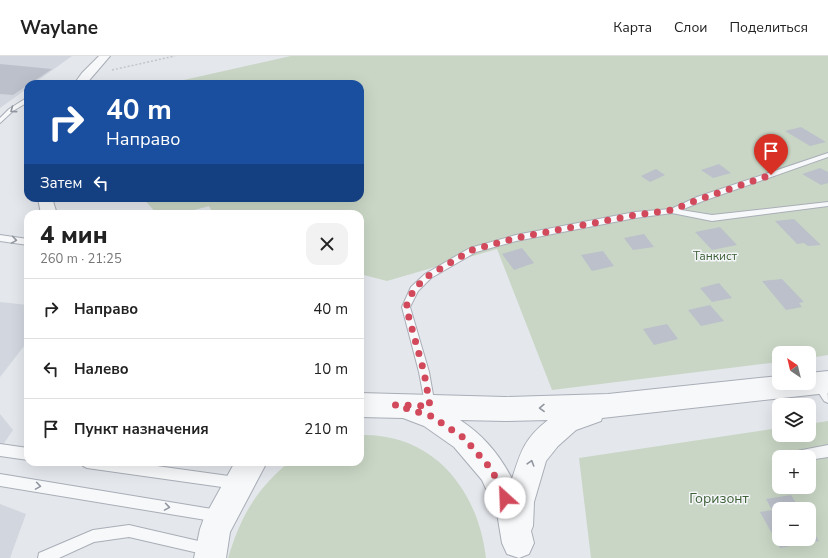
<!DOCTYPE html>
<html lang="ru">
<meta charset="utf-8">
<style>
body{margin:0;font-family:"Nunito Sans",sans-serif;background:#f2f2f2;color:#222;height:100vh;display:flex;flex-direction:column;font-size:15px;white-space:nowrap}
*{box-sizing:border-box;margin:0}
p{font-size:13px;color:#767676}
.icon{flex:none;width:22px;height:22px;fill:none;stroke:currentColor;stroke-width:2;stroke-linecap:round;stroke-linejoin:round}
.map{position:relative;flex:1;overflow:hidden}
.panel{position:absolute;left:24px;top:154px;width:340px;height:256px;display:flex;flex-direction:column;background:#fff;border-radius:12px;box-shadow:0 4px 16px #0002}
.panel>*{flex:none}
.guide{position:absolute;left:24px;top:24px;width:340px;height:122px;border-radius:12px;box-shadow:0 4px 16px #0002;background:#1a4fa0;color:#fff;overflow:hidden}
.needle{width:26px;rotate:325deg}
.controls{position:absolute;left:772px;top:290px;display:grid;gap:8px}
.controls a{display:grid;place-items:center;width:44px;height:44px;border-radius:8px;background:#fff;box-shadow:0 4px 16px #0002;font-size:20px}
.pin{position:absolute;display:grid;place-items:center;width:34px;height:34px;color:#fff;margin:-41px -17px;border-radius:50% 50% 50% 0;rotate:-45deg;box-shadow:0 0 4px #0007}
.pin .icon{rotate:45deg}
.me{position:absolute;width:44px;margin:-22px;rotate:335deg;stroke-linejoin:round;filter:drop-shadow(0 0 3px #0008)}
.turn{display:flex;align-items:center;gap:14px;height:84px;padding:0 16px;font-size:18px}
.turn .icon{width:52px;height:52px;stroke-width:2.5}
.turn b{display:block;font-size:28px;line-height:34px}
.then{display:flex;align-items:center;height:38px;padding:0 16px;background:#0003;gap:8px;font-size:15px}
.round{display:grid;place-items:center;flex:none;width:42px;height:42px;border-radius:12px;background:#f2f2f2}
.headline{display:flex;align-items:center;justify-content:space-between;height:68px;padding:0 16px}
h1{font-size:24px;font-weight:800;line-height:30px}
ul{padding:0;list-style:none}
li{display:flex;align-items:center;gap:12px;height:60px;padding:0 16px;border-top:1px solid #e0e0e0}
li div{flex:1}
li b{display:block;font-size:15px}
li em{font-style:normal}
header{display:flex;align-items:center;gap:24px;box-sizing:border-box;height:56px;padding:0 20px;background:#fff;border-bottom:1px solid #e0e0e0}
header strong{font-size:19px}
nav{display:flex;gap:22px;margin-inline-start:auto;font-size:14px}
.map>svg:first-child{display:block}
.built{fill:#d2d6de}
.green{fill:#c9d6c5;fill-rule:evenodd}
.building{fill:#bbc0ca}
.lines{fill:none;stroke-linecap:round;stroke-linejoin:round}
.service-casing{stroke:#a9aeb7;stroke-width:2}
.minor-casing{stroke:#a9aeb7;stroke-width:2}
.tertiary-casing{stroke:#a9aeb7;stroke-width:2}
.path{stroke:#c2c5cb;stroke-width:1.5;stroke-dasharray:2 2;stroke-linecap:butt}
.service{fill:#f7f8fa;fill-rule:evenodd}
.minor{fill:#f7f8fa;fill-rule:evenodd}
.tertiary{fill:#f7f8fa;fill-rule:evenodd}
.oneway{stroke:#9196a0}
.route{stroke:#d1495b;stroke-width:7;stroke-dasharray:0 12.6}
.labels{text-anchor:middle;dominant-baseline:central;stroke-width:3;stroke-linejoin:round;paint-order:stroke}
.park-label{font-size:12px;fill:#3f6138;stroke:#f4f6f9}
.near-park-label{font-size:14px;fill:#3f6138;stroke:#f4f6f9}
</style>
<header>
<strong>Waylane</strong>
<nav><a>Карта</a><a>Слои</a><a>Поделиться</a></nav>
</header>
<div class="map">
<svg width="828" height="502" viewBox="0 0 828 502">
<rect width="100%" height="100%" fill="#e4e7ec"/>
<!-- built -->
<path class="built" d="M0,0H72L33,28H28V32L0,52Z
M0,246L28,249V285L0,321Z
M0,358L13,374L0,393Z
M0,448L26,458L10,502H0Z"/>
<!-- green -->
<path class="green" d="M291,0H828V299L809,302V297H779V306L552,334L497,193L387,225L360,218V158H213L209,150L180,158H157L143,142H360V28H166Z
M828,365V502H591L579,402L779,372V379H809V368ZM779,401H809V431H779ZM779,453H809V483H779Z
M360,379C434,377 478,434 486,502H228C241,460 255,435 289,406H360Z"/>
<!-- building -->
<path class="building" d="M0,8L52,13L13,39L0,38Z
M801,71L826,86L810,90L785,75Z
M719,108L731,117L713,122L701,114Z
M820,112L828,116V127L821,129L802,118Z
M656,113L665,119L650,126L641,120Z
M794,163L821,189L808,190L804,187L797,188L775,165Z
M720,171L737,189L712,194L695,176Z
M644,178L654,191L633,194L624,182Z
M522,192L534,207L514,214L502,198Z
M603,195L614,210L592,215L581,199Z
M782,223L804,246L799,247L802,251L786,254L762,225Z
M719,227L732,242L712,246L700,232Z
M710,249L724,265L701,270L688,254Z
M667,268L678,283L654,289L643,273Z
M791,439L800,453H779V483H809V468L819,485L780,492L760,456L772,454L766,443Z"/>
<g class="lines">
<defs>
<path id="service" d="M28,41V46L13,55L0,67V62L9,53Z
M828,97V101L703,145L681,154L712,159L828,146V150L712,165L672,157L635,162L516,185L476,196L431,222L418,235L410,251L429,316L435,350L434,353L430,355L426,353L419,316L402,251L411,231L425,218L470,192L516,179L635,156L671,153L697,141Z
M0,179L28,183V189L0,185Z
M818,323C828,327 828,337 828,347L824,345L813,328L814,325Z
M0,388L28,392V404L0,400Z
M828,389V401L809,404V401H791L793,397L797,395Z
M81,406H128L236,421L240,423L242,427L240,431L236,433L87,412L83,410Z
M0,418L218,454L222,456L224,460L222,464L218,466L0,430Z
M129,469L207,487L212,488L213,493L212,498L207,499L129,481L94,486L59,502H38L39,497L93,474Z"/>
<path id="minor" d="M99,0H110L86,28H74L82,17Z
M38,142H52L57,158H41Z"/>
<path id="tertiary" d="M828,315V337L602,362L601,365L576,374L558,390L546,405L534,446L533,470L531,475L534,487L529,498L519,502L507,498L502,487L497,457L482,424L454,391L424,370L403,362L360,361V337L505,341L608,338L779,320V327H809V317ZM460,364L505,365L548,364C524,383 521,395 512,423C500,399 482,378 460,364Z
M235,406H267L230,476L226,502H194L200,473L204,462Z"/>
</defs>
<!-- service casing -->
<use href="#service" class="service-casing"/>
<!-- minor casing -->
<use href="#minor" class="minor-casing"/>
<!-- tertiary casing -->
<use href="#tertiary" class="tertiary-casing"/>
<!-- path -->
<path class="path" d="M112,14L175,0"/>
<!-- service -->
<use href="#service" class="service"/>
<!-- minor -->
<use href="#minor" class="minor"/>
<!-- tertiary -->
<use href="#tertiary" class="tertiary"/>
</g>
<!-- one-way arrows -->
<defs><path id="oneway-chevron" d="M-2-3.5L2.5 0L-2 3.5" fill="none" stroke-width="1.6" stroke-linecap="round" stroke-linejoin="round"/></defs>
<g class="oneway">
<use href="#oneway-chevron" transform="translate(13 54) rotate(143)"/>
<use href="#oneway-chevron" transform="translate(14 184) rotate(9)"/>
<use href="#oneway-chevron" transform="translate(542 352) rotate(179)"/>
<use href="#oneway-chevron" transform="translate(531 407) rotate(-73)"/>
<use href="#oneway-chevron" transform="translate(38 430) rotate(9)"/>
<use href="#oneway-chevron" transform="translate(167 451) rotate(9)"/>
</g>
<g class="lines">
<!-- route -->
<path class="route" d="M505,442L492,414L464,382L431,360L395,349L430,350L424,316L406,251L414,233L428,220L472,194L516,182L635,159L672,154L700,143L771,119"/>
</g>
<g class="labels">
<!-- park labels -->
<g class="park-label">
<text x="715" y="200">Танкист</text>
</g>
<!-- near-park labels -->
<g class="near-park-label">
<text x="719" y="442">Горизонт</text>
</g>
</g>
</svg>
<div class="controls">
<a><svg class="needle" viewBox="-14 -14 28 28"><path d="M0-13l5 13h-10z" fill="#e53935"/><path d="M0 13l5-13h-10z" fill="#767676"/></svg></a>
<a><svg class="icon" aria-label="layers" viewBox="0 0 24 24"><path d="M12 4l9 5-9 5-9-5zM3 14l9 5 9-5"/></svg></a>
<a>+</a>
<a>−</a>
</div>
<div class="pin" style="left:771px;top:119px;background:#d93025"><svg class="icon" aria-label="arrive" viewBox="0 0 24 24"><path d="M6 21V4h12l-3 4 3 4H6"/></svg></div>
<svg class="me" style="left:505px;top:442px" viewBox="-20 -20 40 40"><circle r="19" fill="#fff"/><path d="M0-13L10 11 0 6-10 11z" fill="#d1495b"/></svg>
<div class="guide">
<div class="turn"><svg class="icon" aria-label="right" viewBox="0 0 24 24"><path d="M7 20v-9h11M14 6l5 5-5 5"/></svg><div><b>40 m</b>Направо</div></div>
<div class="then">Затем<svg class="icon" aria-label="left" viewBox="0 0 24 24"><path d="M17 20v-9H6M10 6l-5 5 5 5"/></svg></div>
</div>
<section class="panel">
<div class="headline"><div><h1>4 мин</h1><p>260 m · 21:25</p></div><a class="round"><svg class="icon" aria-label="close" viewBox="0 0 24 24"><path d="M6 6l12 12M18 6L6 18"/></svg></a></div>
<ul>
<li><svg class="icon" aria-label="right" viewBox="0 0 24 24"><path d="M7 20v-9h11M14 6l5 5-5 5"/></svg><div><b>Направо</b></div><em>40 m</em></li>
<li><svg class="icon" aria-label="left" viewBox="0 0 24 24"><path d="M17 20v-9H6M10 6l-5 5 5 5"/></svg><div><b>Налево</b></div><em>10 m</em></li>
<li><svg class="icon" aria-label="arrive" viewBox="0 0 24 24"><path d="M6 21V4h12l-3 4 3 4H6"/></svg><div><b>Пункт назначения</b></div><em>210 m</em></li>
</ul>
</section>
</div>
